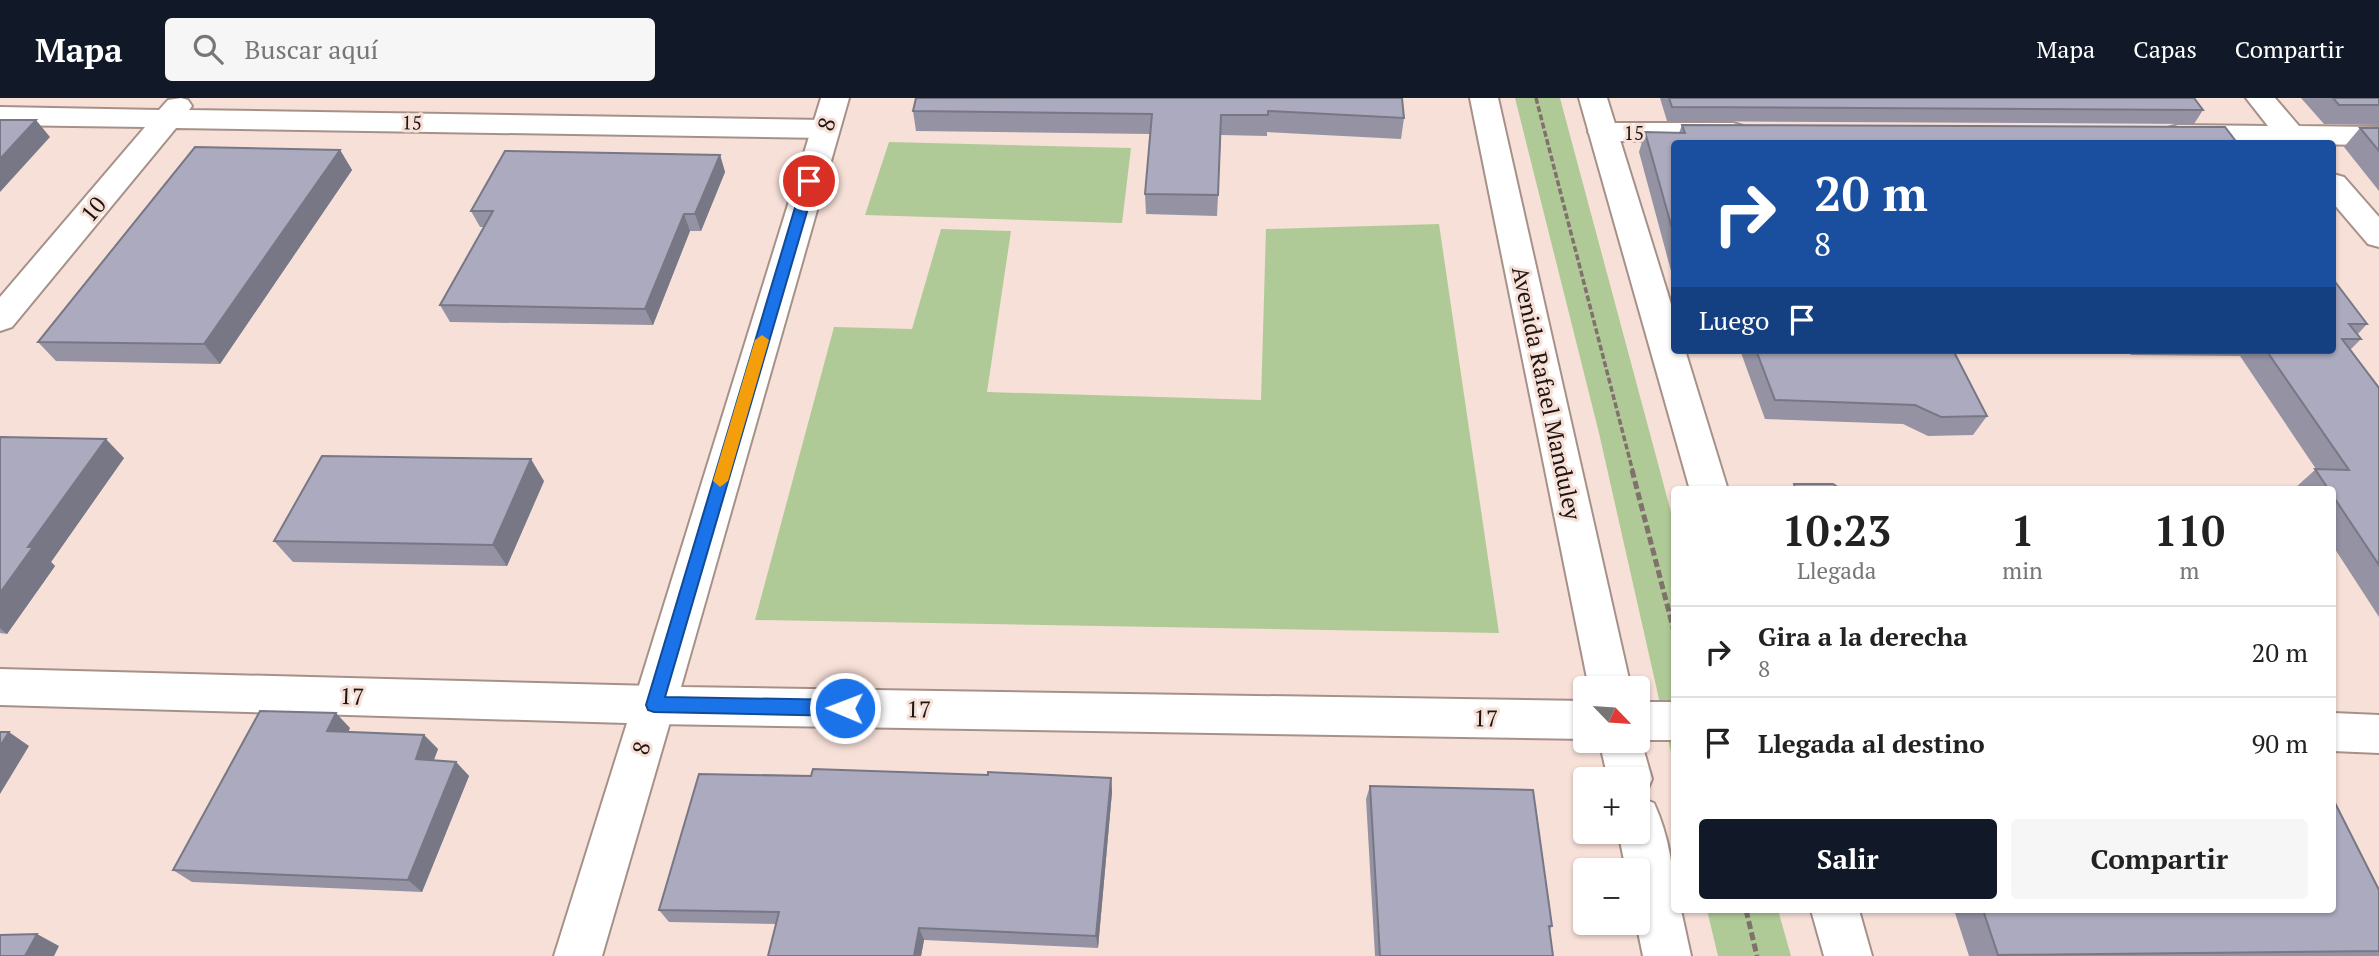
<!DOCTYPE html>
<html lang="es">
<meta charset="utf-8">
<style>
body{margin:0;font-family:"PT Serif",serif;background:#f6f6f6;color:#222;height:100vh;display:flex;flex-direction:column;font-size:26px;white-space:nowrap}
*{box-sizing:border-box;margin:0}
p{font-size:23px;color:#767676}
.icon{flex:none;width:38px;height:38px;fill:none;stroke:currentColor;stroke-width:2;stroke-linecap:round;stroke-linejoin:round}
.map{position:relative;flex:1;overflow:hidden}
.details{position:absolute;left:1671px;top:388px;width:665px;height:427px;display:flex;flex-direction:column;background:#fff;border-radius:7px;box-shadow:0 2px 5px #0004}
.details>*{flex:none}
.hud{position:absolute;left:1671px;top:42px;width:665px;height:214px;border-radius:7px;box-shadow:0 2px 5px #0004;background:#1a4fa0;color:#fff;overflow:hidden}
.needle{width:46px;rotate:115deg}
.tools{position:absolute;left:1573px;top:578px;display:grid;gap:14px}
.tools a{display:grid;place-items:center;width:77px;height:77px;border-radius:7px;background:#fff;box-shadow:0 2px 5px #0004;font-size:35px}
.pin{position:absolute;display:grid;place-items:center;width:60px;height:60px;color:#fff;margin:-30px;border:4px solid #fff;border-radius:50%;box-shadow:0 2px 7px #0007}
.me{position:absolute;width:77px;margin:-38px;rotate:271deg;stroke-linejoin:round;filter:drop-shadow(0 0 5px #0008)}
.turn{display:flex;align-items:center;gap:24px;height:147px;padding:0 28px;font-size:32px}
.turn .icon{width:91px;height:91px;stroke-width:2.5}
.turn b{display:block;font-size:49px;line-height:60px}
.then{display:flex;align-items:center;height:66px;padding:0 28px;background:#0003;gap:14px;font-size:26px}
.eta{display:flex;justify-content:space-evenly;align-items:center;height:119px;text-align:center}
.eta b{font-size:42px;font-weight:600;line-height:49px}
.primary-button{display:flex;gap:14px;margin-top:auto;padding:14px 28px}
.primary-button a{flex:1;height:80px;border-radius:7px;background:#111827;color:#fff;font-size:28px;font-weight:600;line-height:80px;text-align:center}
.primary-button a+a{background:#f6f6f6;color:#222}
ul{padding:0;list-style:none}
li{display:flex;align-items:center;gap:21px;height:91px;padding:0 28px;border-top:2px solid #e0e0e0}
li div{flex:1}
li b{display:block;font-size:26px}
li em{font-style:normal}
header{display:flex;align-items:center;gap:42px;box-sizing:border-box;height:98px;padding:0 35px;background:#111827;color:#fff}
header strong{font-size:33px}
nav{display:flex;gap:38px;margin-inline-start:auto;font-size:24px}
.search{width:490px;height:63px;background:#f6f6f6;display:flex;align-items:center;gap:18px;box-sizing:border-box;padding:0 24px;border-radius:7px;color:#767676;font-size:26px}
.map>svg:first-child{display:block}
.green{fill:#afca96}
.lines{fill:none;stroke-linecap:round;stroke-linejoin:round}
.minor-casing{stroke:#a69189;stroke-width:4}
.tertiary-casing{stroke:#a69189;stroke-width:4}
.secondary-casing{stroke:#a69189;stroke-width:4}
.path-far1{stroke:#80716c;stroke-width:3.5;stroke-dasharray:6 2.5;stroke-linecap:butt}
.path{stroke:#80716c;stroke-width:5;stroke-dasharray:8 3.5;stroke-linecap:butt}
.minor{fill:#fff;fill-rule:evenodd}
.tertiary{fill:#fff;fill-rule:evenodd}
.secondary{fill:#fff;fill-rule:evenodd}
.wall{fill:#9492a3}
.shaded-wall{fill:#787785}
.building{fill:#acaabe;stroke:#787785;stroke-width:2}
.route{fill:#1a73e8;stroke:#114b97;stroke-width:2}
.slow{fill:#f59e0b}
.labels{text-anchor:middle;dominant-baseline:central;stroke-width:6;stroke-linejoin:round;paint-order:stroke}
.far-street-label{font-size:19px;fill:#1d1512;stroke:#f7e0d8}
.street-label{font-size:23px;fill:#1d1512;stroke:#f7e0d8}
</style>
<header>
<strong>Mapa</strong>
<div class="search"><svg class="icon" aria-label="search" viewBox="0 0 24 24"><circle cx="10" cy="10" r="6"/><path d="M15 15l6 6"/></svg>Buscar aquí</div>
<nav><a>Mapa</a><a>Capas</a><a>Compartir</a></nav>
</header>
<div class="map">
<svg width="2379" height="858" viewBox="0 0 2379 858">
<rect width="100%" height="100%" fill="#f7e0d8"/>
<!-- green -->
<path class="green" d="M1515,0H1560L1675,429V672L1599,335Z
M889,44L1131,50L1122,125L865,117Z
M1439,126L1499,535L755,522L834,229L912,231L941,131L1011,133L987,294L1261,302L1266,131Z
M1707,812H1778L1791,858H1718Z"/>
<g class="lines">
<defs>
<path id="minor" d="M181,0L188,2L192,8L189,12L825,22L835,25L840,31L835,37L825,40L176,30L12,229L0,233V199L145,29L0,27V9L159,12L168,2Z
M2246,0H2275L2299,28L2379,29V47L2178,45L2168,42L2163,36L2168,30L2178,27L2268,28Z
M1603,25H1733L1743,28L1748,34L1743,40L1733,43H1603L1593,40L1588,34L1593,28Z
M2333,76L2344,79L2379,119V149L2368,146L2333,105Z
M0,571L654,588L669,594L675,607L602,858H554L627,625L0,607Z"/>
<path id="tertiary" d="M821,0H849L681,589L1586,603V641L654,626L639,620L633,607Z
M1638,604H1675V642H1638Z
M2333,615L2379,617V655L2333,653Z"/>
<path id="secondary" d="M1470,0H1498L1631,590H1589Z
M1579,0H1607L1675,219V252H1685L1728,392H1690Z
M1638,632L1652,681L1646,695L1638,698V681H1608L1599,642H1638Z
M1638,699L1654,705C1669,738 1675,776 1675,812H1681L1691,858H1643L1636,824L1638,772H1626L1618,733H1638Z
M1811,812H1859L1872,858H1824Z"/>
</defs>
<!-- minor casing -->
<use href="#minor" class="minor-casing"/>
<!-- tertiary casing -->
<use href="#tertiary" class="tertiary-casing"/>
<!-- secondary casing -->
<use href="#secondary" class="secondary-casing"/>
<!-- path-far1 -->
<path class="path-far1" d="M1536,0L1633,374"/>
<!-- path -->
<path class="path" d="M1632,372L1675,537
M1746,812L1757,858"/>
<!-- minor -->
<use href="#minor" class="minor"/>
<!-- tertiary -->
<use href="#tertiary" class="tertiary"/>
<!-- secondary -->
<use href="#secondary" class="secondary"/>
</g>
<!-- wall -->
<path class="wall" d="M1402,0L1404,20L1401,41L1267,34V38L1221,37L1217,118L1146,116L1145,96L1150,36L916,33L913,13Z
M1660,0H2194L2203,12L2194,26L1667,23Z
M2301,0H2379V27L2324,26Z
M1682,27L2225,29L1675,46V184H1674L1639,54L1645,34L1679,35Z
M2360,30H2379V93L2344,49Z
M340,52L352,72L220,266L56,263L38,244Z
M720,57L725,74L701,133H690L653,227L450,224L440,207L484,129H480L471,113Z
M2333,181L2367,226L2357,237L2361,241L2350,252L2379,290V519L2333,448V392H2297L2295,390L2316,371L2240,258L2131,257L2128,252H2333Z
M1740,252H1953L1987,318L1973,337L1928,338L1903,326L1765,321Z
M0,339L124,360L51,464L55,468L7,536L0,535Z
M544,383L507,468L293,464L274,443Z
M350,630L348,634L424,637L438,651L434,662L456,664L469,678L422,794L192,784L173,772Z
M811,678L1111,680L1112,694L1098,850L924,842L921,858H768L776,826L669,824L659,812Z
M1370,688L1552,828L1549,833L1553,858H1375L1366,701Z
M2379,792V858H1969L1954,812H2333Z"/>
<!-- shaded-wall -->
<path class="shaded-wall" d="M36,22L50,39L0,94V61Z
M340,52L352,72L220,266L204,246Z
M720,57L725,74L701,133L695,116Z
M684,116L690,133L653,227L645,211Z
M106,341L124,360L51,464L55,468L7,536L0,530V495L28,449Z
M531,361L544,383L507,468L493,447Z
M336,615L350,630L342,647L327,633Z
M9,634L29,648L0,696V648Z
M424,637L438,651L429,674L416,661Z
M456,664L469,678L422,794L408,782Z
M1111,680L1112,694L1098,850L1096,838Z
M919,830L924,842L921,858H914Z
M37,836L59,848L54,858H25Z"/>
<!-- building -->
<path class="building" d="M916,0H1402L1404,20L1268,13V17H1221L1218,97L1145,96L1152,16L913,13Z
M1669,0H2194L2203,12L1672,9Z
M2333,0H2379V7H2339Z
M0,22H36L0,61Z
M1682,27L2225,29L2238,46H1675V141L1645,34L1685,35Z
M2360,30H2379V53Z
M195,49L340,52L204,246L38,244Z
M505,53L720,57L695,116H684L645,211L440,207L493,113H471Z
M2333,181L2367,226H2349L2361,241H2342L2379,290V467L2333,398V392H2329L2315,371L2349,372L2266,252H2333Z
M1756,252H1953L1987,318L1941,319L1915,307L1775,302Z
M0,339L106,341L28,449H33L0,495Z
M322,358L531,361L493,447L274,443Z
M1794,386H1833L1842,392H1796Z
M260,613L336,615L327,633L424,637L416,661L456,664L408,782L173,772Z
M0,634H9L0,648Z
M813,671L988,677V674L1111,680L1096,838L919,830L914,858H768L779,814L659,812L699,676L811,678Z
M1370,688L1533,692L1552,828H1549L1553,858H1380Z
M2333,701L2379,792V853L1998,857L1983,812H2333Z
M37,836L25,858H0V837Z"/>
<!-- route -->
<path class="route" d="M809,79L816,83L665,599L845,602L851,604L854,610L851,615L845,618L654,614L648,612L646,607L803,83Z"/>
<!-- slow -->
<path class="slow" d="M762,237L769,242L728,383L720,389L713,383L755,242Z"/>
<g class="labels">
<!-- far-street labels -->
<g class="far-street-label">
<text transform="translate(412 24) rotate(1)">15</text>
<text x="1634" y="34">15</text>
</g>
<!-- street labels -->
<g class="street-label">
<text transform="translate(826 26) rotate(-72)">8</text>
<text transform="translate(93 111) rotate(-50)">10</text>
<text transform="translate(1547 295) rotate(78)">Avenida Rafael Manduley</text>
<text transform="translate(352 598) rotate(2)">17</text>
<text transform="translate(919 611) rotate(1)">17</text>
<text transform="translate(1486 620) rotate(1)">17</text>
<text transform="translate(641 650) rotate(-73)">8</text>
</g>
</g>
</svg>
<div class="tools">
<a><svg class="needle" viewBox="-14 -14 28 28"><path d="M0-13l5 13h-10z" fill="#e53935"/><path d="M0 13l5-13h-10z" fill="#767676"/></svg></a>
<a>+</a>
<a>−</a>
</div>
<div class="pin" style="left:809px;top:83px;background:#d93025"><svg class="icon" aria-label="arrive" viewBox="0 0 24 24"><path d="M6 21V4h12l-3 4 3 4H6"/></svg></div>
<svg class="me" style="left:845px;top:610px" viewBox="-20 -20 40 40"><circle r="17" fill="#1a73e8" stroke="#fff" stroke-width="3"/><path d="M0-11L8 9 0 5-8 9z" fill="#fff"/></svg>
<div class="hud">
<div class="turn"><svg class="icon" aria-label="right" viewBox="0 0 24 24"><path d="M7 20v-9h11M14 6l5 5-5 5"/></svg><div><b>20 m</b>8</div></div>
<div class="then">Luego<svg class="icon" aria-label="arrive" viewBox="0 0 24 24"><path d="M6 21V4h12l-3 4 3 4H6"/></svg></div>
</div>
<section class="details">
<div class="eta">
<div><b>10:23</b><p>Llegada</p></div>
<div><b>1</b><p>min</p></div>
<div><b>110</b><p>m</p></div>
</div>
<ul>
<li><svg class="icon" aria-label="right" viewBox="0 0 24 24"><path d="M7 20v-9h11M14 6l5 5-5 5"/></svg><div><b>Gira a la derecha</b><p>8</p></div><em>20 m</em></li>
<li><svg class="icon" aria-label="arrive" viewBox="0 0 24 24"><path d="M6 21V4h12l-3 4 3 4H6"/></svg><div><b>Llegada al destino</b></div><em>90 m</em></li>
</ul>
<div class="primary-button"><a>Salir</a><a>Compartir</a></div>
</section>
</div>
